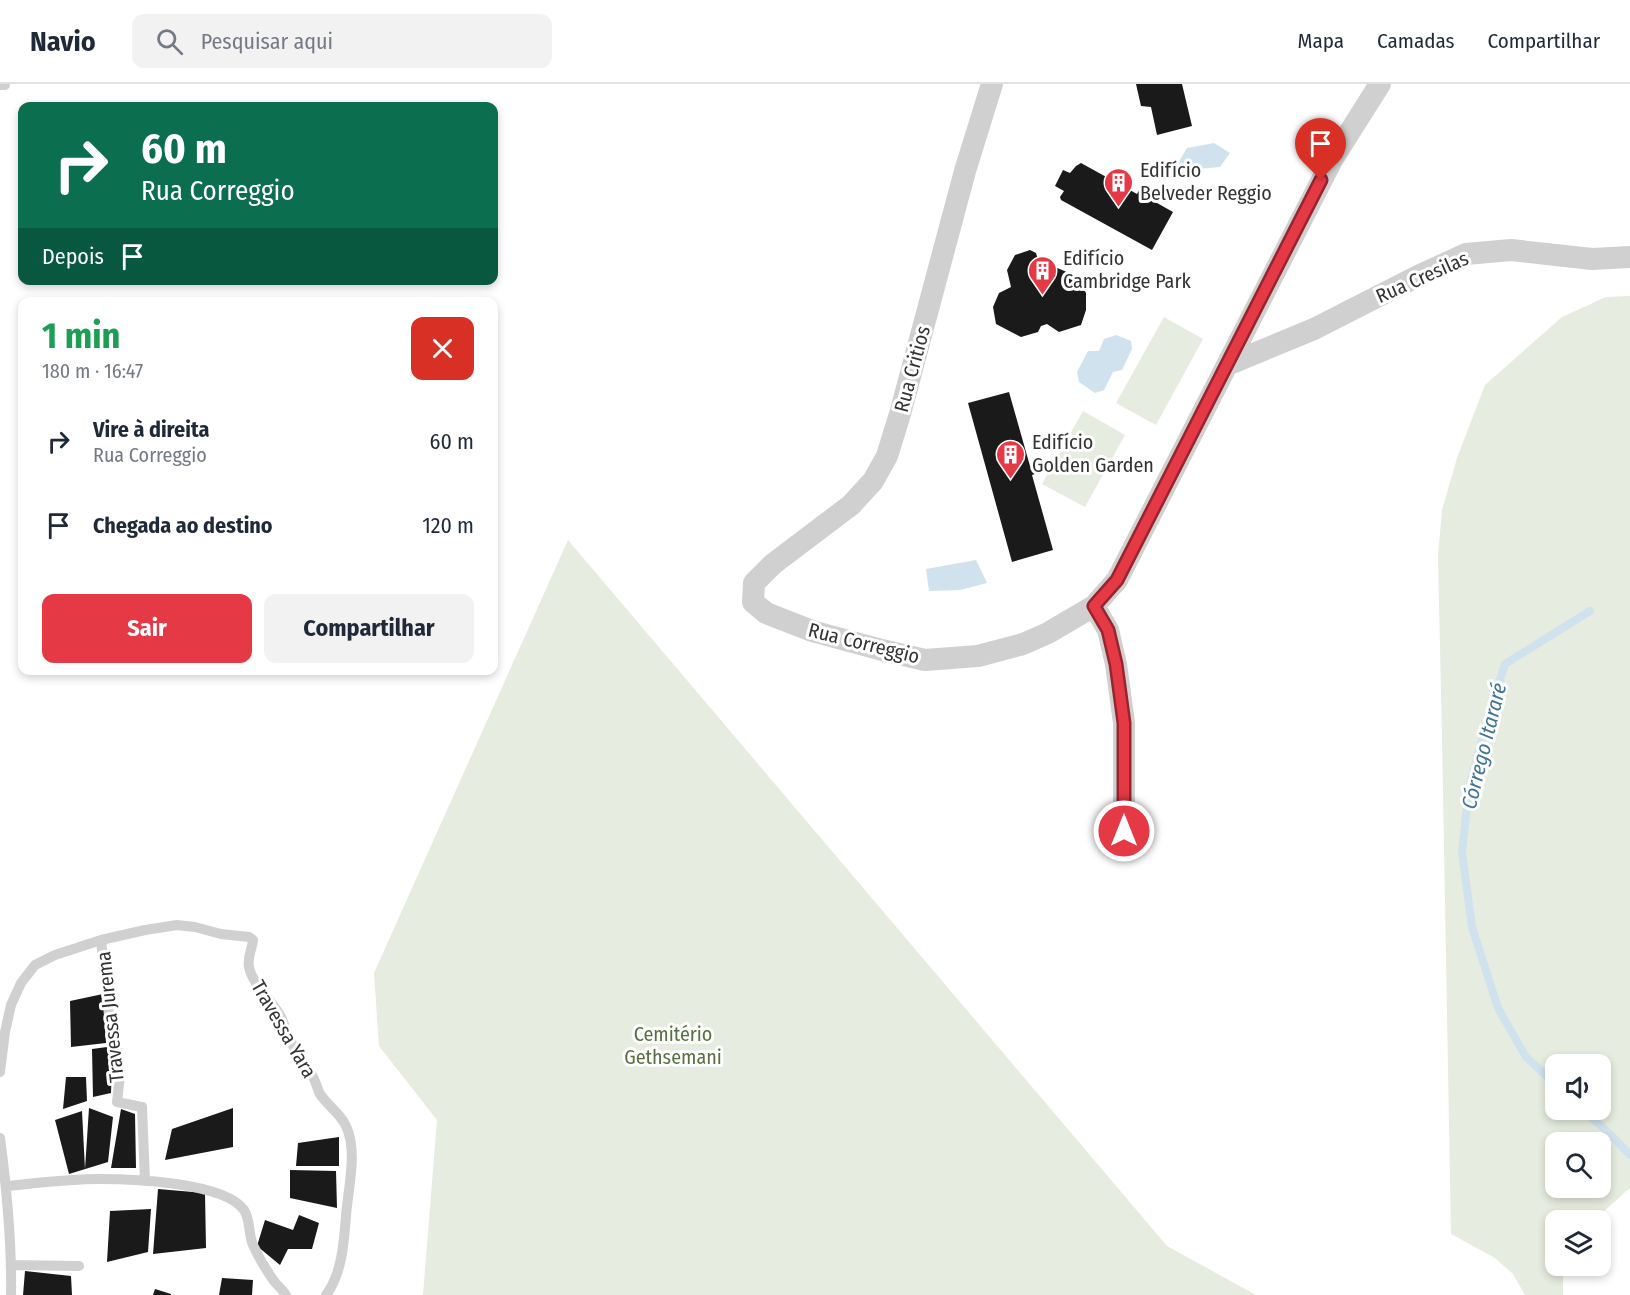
<!DOCTYPE html>
<html lang="pt">
<meta charset="utf-8">
<style>
body{margin:0;font-family:"Fira Sans Condensed",sans-serif;background:#f2f2f3;color:#1f2937;height:100vh;display:flex;flex-direction:column;font-size:22px;white-space:nowrap}
*{box-sizing:border-box;margin:0}
p{font-size:20px;color:#747a83}
.icon{flex:none;width:33px;height:33px;fill:none;stroke:currentColor;stroke-width:2;stroke-linecap:round;stroke-linejoin:round}
.map{position:relative;flex:1;overflow:hidden}
.side{position:absolute;left:18px;top:213px;width:480px;height:378px;display:flex;flex-direction:column;background:#fff;border-radius:12px;box-shadow:0 3px 9px #0003}
.side>*{flex:none}
.top-card{position:absolute;left:18px;top:18px;width:480px;height:183px;border-radius:12px;box-shadow:0 3px 9px #0003;background:#0b6e4f;color:#fff;overflow:hidden}
.tools{position:absolute;left:1545px;top:970px;display:grid;gap:12px}
.tools a{display:grid;place-items:center;width:66px;height:66px;border-radius:12px;background:#fff;box-shadow:0 3px 9px #0003;font-size:30px}
.pin{position:absolute;display:grid;place-items:center;width:51px;height:51px;color:#fff;margin:-62px -26px;border-radius:50% 50% 50% 0;rotate:-45deg;box-shadow:0 0 6px #0007}
.pin .icon{rotate:45deg}
.me{position:absolute;width:66px;margin:-33px;rotate:0deg;stroke-linejoin:round;filter:drop-shadow(0 0 4px #0008)}
.turn{display:flex;align-items:center;gap:21px;height:126px;padding:0 24px;font-size:27px}
.turn .icon{width:78px;height:78px;stroke-width:2.5}
.turn b{display:block;font-size:42px;line-height:51px}
.then{display:flex;align-items:center;height:57px;padding:0 24px;background:#0003;gap:12px;font-size:22px}
.round{display:grid;place-items:center;flex:none;width:63px;height:63px;border-radius:12px;background:#f2f2f3}
.head{display:flex;align-items:center;justify-content:space-between;height:102px;padding:0 24px}
h1{font-size:36px;font-weight:700;line-height:45px;color:#1e9e55}
.cta{display:flex;gap:12px;margin-top:auto;padding:12px 24px}
.cta a{flex:1;height:69px;border-radius:12px;background:#e63946;color:#fff;font-size:24px;font-weight:700;line-height:69px;text-align:center}
.cta a+a{background:#f2f2f3;color:#1f2937}
ul{padding:0;list-style:none}
li{display:flex;align-items:center;gap:18px;height:84px;padding:0 24px}
li div{flex:1}
li b{display:block;font-size:22px}
li em{font-style:normal}
header{display:flex;align-items:center;gap:36px;box-sizing:border-box;height:84px;padding:0 30px;background:#fff;border-bottom:2px solid #e0e1e3}
header strong{font-size:28px}
nav{display:flex;gap:33px;margin-inline-start:auto;font-size:21px}
.search{width:420px;height:54px;background:#f2f2f3;display:flex;align-items:center;gap:15px;box-sizing:border-box;padding:0 21px;border-radius:12px;color:#747a83;font-size:22px}
.map>svg:first-child{display:block}
.green{fill:#e6ecdf;fill-rule:evenodd}
.water{fill:#cfe2ee}
.lines{fill:none;stroke-linecap:round;stroke-linejoin:round}
.stream{stroke:#cfe2ee;stroke-width:8}
.building{fill:#1a1a1a}
.lane{stroke:#d0d0d0;stroke-width:10}
.street{stroke:#d0d0d0;stroke-width:22}
.route-casing{stroke:#96252e;stroke-width:15}
.route{stroke:#e63946;stroke-width:10}
.labels{text-anchor:middle;dominant-baseline:central;stroke-width:6;stroke-linejoin:round;paint-order:stroke}
.poi-label{font-size:20px;fill:#333;stroke:#fff;text-anchor:start}
.street-label{font-size:20px;fill:#333;stroke:#fff}
.park-label{font-size:20px;fill:#56703f;stroke:#fff}
.water-label{font-size:21px;font-style:italic;fill:#3f7597;stroke:#fff}
</style>
<header>
<strong>Navio</strong>
<div class="search"><svg class="icon" aria-label="search" viewBox="0 0 24 24"><circle cx="10" cy="10" r="6"/><path d="M15 15l6 6"/></svg>Pesquisar aqui</div>
<nav><a>Mapa</a><a>Camadas</a><a>Compartilhar</a></nav>
</header>
<div class="map">
<svg width="1630" height="1211" viewBox="0 0 1630 1211">
<rect width="100%" height="100%" fill="#fff"/>
<!-- green -->
<path class="green" d="M1630,212V1104L1593,1137H1556V1182H1563V1211H1525L1513,1190L1495,1174L1451,1150L1442,652L1438,472L1442,426L1457,374L1485,301L1562,233L1606,213ZM1556,981H1600V1026H1556ZM1556,1059H1600V1104H1556Z
M1164,233L1203,255L1156,341L1116,319Z
M1083,327L1125,351L1085,423L1042,400Z
M568,456L1167,1162L1256,1211H423L437,1036L379,962L374,889Z"/>
<!-- water -->
<path class="water" d="M1214,59L1230,69L1220,83L1186,86L1177,81L1187,64Z
M1116,251L1131,257L1132,265L1122,286L1113,288L1104,306L1095,309L1079,298L1077,288L1088,267H1099L1104,255Z
M976,476L987,499L960,506L929,507L926,485Z"/>
<g class="lines">
<!-- stream -->
<path class="stream" d="M1556,1001L1526,973L1498,924L1472,843L1462,768L1469,704L1489,630L1505,580L1590,527
M1583,1026L1610,1050L1630,1071"/>
</g>
<!-- building -->
<path class="building" d="M1136,0H1182L1192,42L1157,51L1151,23L1141,22Z
M1081,79L1137,110L1141,103L1160,113L1157,119L1173,128L1152,166L1061,116L1060,113L1064,107L1055,102L1063,86L1070,89L1076,82Z
M1030,166L1036,169L1041,186L1055,183L1076,192L1086,209V226L1081,241L1059,248L1047,240L1041,242L1038,248L1021,253L996,240L993,223L999,209L1011,203L1007,186L1015,171Z
M1009,308L1030,382L1038,380L1041,388L1032,391L1053,466L1012,478L968,319Z
M103,910L106,959L71,963L70,917Z
M107,963L112,979L111,1009L93,1013L92,965Z
M66,993H86L87,1017L63,1025Z
M89,1024L113,1033L108,1078L69,1090L55,1036L82,1027L85,1085Z
M233,1024V1063L165,1076L172,1045Z
M121,1025L135,1030L136,1084H111Z
M339,1053V1082H296L298,1059Z
M290,1086L336,1087L337,1124L290,1114Z
M158,1105L205,1109L206,1164L153,1170Z
M151,1125L148,1168L107,1178L110,1127Z
M299,1131L319,1139L312,1165H288L280,1181L257,1162L265,1136L293,1146Z
M25,1187L71,1192L72,1211H23Z
M222,1194L253,1196L252,1211H219Z
M155,1205L171,1210V1211H153Z"/>
<g class="lines">
<!-- lane -->
<path class="lane" d="M0,1H5
M101,856L110,941L118,967L120,992L117,1018L142,1023L145,1097
M0,988L5,948L11,921L21,899L35,881L55,871L101,856L145,846L177,841L195,843L221,850L249,853L253,856C252,866 247,873 249,883C253,902 272,916 281,933C285,941 286,950 291,958C297,970 306,981 313,993C316,998 317,1004 320,1010C327,1021 340,1029 346,1042C358,1067 348,1105 346,1132C344,1158 342,1190 326,1211
M0,1054C7,1107 12,1157 11,1211
M7,1102C38,1099 68,1095 99,1095C131,1095 224,1098 244,1126C251,1137 248,1150 253,1161C259,1174 266,1186 274,1197C278,1202 283,1206 286,1211
M12,1181L79,1182"/>
<!-- street -->
<path class="street" d="M992,0L965,87L900,330L887,372L873,397L851,421L773,480L754,499L753,518L766,529L812,547L882,566L925,576L978,572L1023,560L1048,549L1094,522L1117,496L1332,76L1380,0
M1227,281L1314,245L1418,192L1466,170L1511,166L1592,175L1630,173
M1094,522L1108,546L1116,580L1124,639V747"/>
</g>
<g class="lines">
<defs>
<path id="route" d="M1124,747V639L1116,580L1108,546L1094,522L1117,496L1321,96"/>
</defs>
<!-- route casing -->
<use href="#route" class="route-casing"/>
<!-- route -->
<use href="#route" class="route"/>
</g>
<!-- icons -->
<defs>
<symbol id="building-pin" viewBox="-11 -11 22 30"><path d="M0 17L-7.5 6A9.5 9.5 0 1 1 7.5 6Z" fill="#e63946" stroke="#fff"/><path d="M-4-6H4V6H1V3H-1V6H-4ZM-2.5-4.3h1.7v1.8h-1.7ZM.8-4.3h1.7v1.8H.8ZM-2.5-1h1.7V.8h-1.7ZM.8-1h1.7V.8H.8Z" fill="#fff"/></symbol>
</defs>
<g fill-rule="evenodd">
<use href="#building-pin" x="1102" y="82" width="33" height="45"/>
<use href="#building-pin" x="1026" y="170" width="33" height="45"/>
<use href="#building-pin" x="994" y="354" width="33" height="45"/>
</g>
<g class="labels">
<!-- poi labels -->
<g class="poi-label">
<text x="1140" y="86">Edifício<tspan x="1140" dy="23">Belveder Reggio</tspan></text>
<text x="1063" y="174">Edifício<tspan x="1063" dy="23">Cambridge Park</tspan></text>
<text x="1032" y="358">Edifício<tspan x="1032" dy="23">Golden Garden</tspan></text>
</g>
<!-- street labels -->
<g class="street-label">
<text transform="translate(1422 193) rotate(-24)">Rua Cresilas</text>
<text transform="translate(912 285) rotate(-75)">Rua Critios</text>
<text transform="translate(864 559) rotate(14)">Rua Correggio</text>
<text transform="translate(110 933) rotate(-96)">Travessa Jurema</text>
<text transform="translate(284 945) rotate(60)">Travessa Yara</text>
</g>
<!-- park labels -->
<g class="park-label">
<text x="673" y="950">Cemitério<tspan x="673" dy="23">Gethsemani</tspan></text>
</g>
<!-- water labels -->
<g class="water-label">
<text transform="translate(1484 662) rotate(-76)">Córrego Itararé</text>
</g>
</g>
</svg>
<div class="tools">
<a><svg class="icon" aria-label="sound" viewBox="0 0 24 24"><path d="M4 9h4l5-4v14l-5-4H4zM17 9q2 3 0 6"/></svg></a>
<a><svg class="icon" aria-label="search" viewBox="0 0 24 24"><circle cx="10" cy="10" r="6"/><path d="M15 15l6 6"/></svg></a>
<a><svg class="icon" aria-label="layers" viewBox="0 0 24 24"><path d="M12 4l9 5-9 5-9-5zM3 14l9 5 9-5"/></svg></a>
</div>
<div class="pin" style="left:1321px;top:96px;background:#d93025"><svg class="icon" aria-label="arrive" viewBox="0 0 24 24"><path d="M6 21V4h12l-3 4 3 4H6"/></svg></div>
<svg class="me" style="left:1124px;top:747px" viewBox="-20 -20 40 40"><circle r="17" fill="#e63946" stroke="#fff" stroke-width="3"/><path d="M0-11L8 9 0 5-8 9z" fill="#fff"/></svg>
<div class="top-card">
<div class="turn"><svg class="icon" aria-label="right" viewBox="0 0 24 24"><path d="M7 20v-9h11M14 6l5 5-5 5"/></svg><div><b>60 m</b>Rua Correggio</div></div>
<div class="then">Depois<svg class="icon" aria-label="arrive" viewBox="0 0 24 24"><path d="M6 21V4h12l-3 4 3 4H6"/></svg></div>
</div>
<section class="side">
<div class="head"><div><h1>1 min</h1><p>180 m · 16:47</p></div><a class="round" style="background:#d93025;color:#fff"><svg class="icon" aria-label="close" viewBox="0 0 24 24"><path d="M6 6l12 12M18 6L6 18"/></svg></a></div>
<ul>
<li><svg class="icon" aria-label="right" viewBox="0 0 24 24"><path d="M7 20v-9h11M14 6l5 5-5 5"/></svg><div><b>Vire à direita</b><p>Rua Correggio</p></div><em>60 m</em></li>
<li><svg class="icon" aria-label="arrive" viewBox="0 0 24 24"><path d="M6 21V4h12l-3 4 3 4H6"/></svg><div><b>Chegada ao destino</b></div><em>120 m</em></li>
</ul>
<div class="cta"><a>Sair</a><a>Compartilhar</a></div>
</section>
</div>
